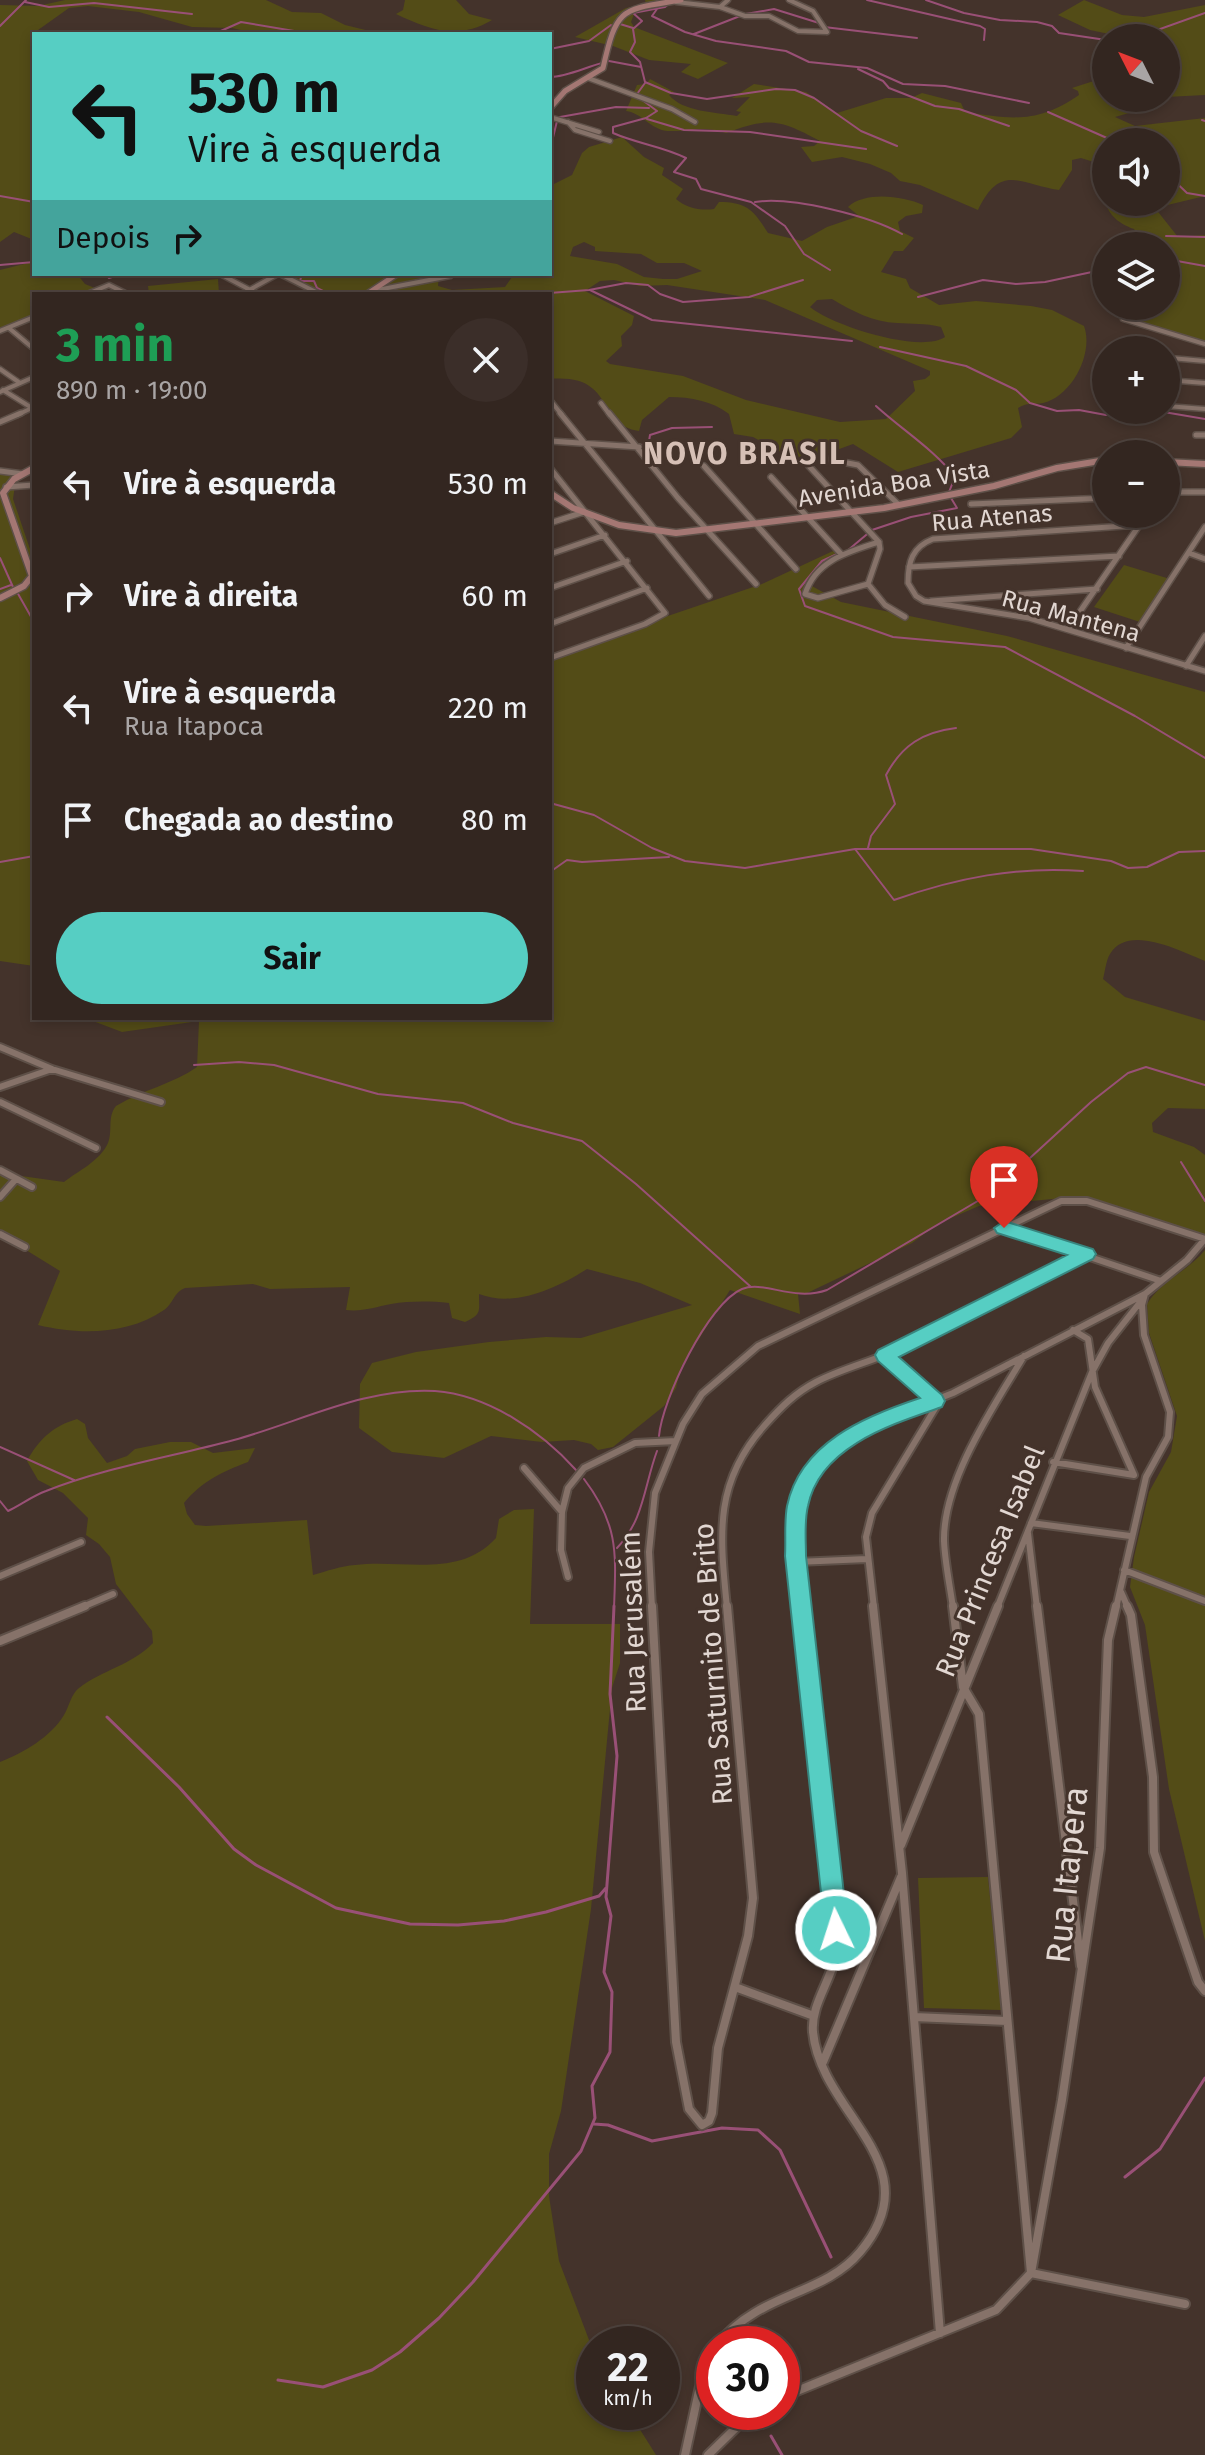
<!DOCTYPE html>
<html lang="pt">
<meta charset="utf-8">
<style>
body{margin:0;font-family:"Fira Sans",sans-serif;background:#3b2e29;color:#f1f3f6;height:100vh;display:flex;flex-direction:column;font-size:30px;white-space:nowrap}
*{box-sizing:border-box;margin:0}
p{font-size:26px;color:#a9a5a5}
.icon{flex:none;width:44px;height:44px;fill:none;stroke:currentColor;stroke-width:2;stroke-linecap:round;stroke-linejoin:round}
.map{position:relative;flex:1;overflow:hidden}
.drawer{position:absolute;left:32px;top:292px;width:520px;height:728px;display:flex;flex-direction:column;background:#332620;border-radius:0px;box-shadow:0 4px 12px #0003,0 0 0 2px #4e433e}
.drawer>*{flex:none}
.hud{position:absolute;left:32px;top:32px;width:520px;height:244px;border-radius:0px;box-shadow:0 4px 12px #0003,0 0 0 2px #4e433e;background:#56cec3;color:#111;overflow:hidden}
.needle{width:52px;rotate:312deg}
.tools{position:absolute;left:1092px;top:24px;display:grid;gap:16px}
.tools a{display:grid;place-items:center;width:88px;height:88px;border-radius:50%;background:#332620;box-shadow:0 4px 12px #0003,0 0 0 2px #4e433e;font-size:40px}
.speed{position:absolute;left:576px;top:2326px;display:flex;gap:16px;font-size:40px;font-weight:700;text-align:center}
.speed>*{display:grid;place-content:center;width:104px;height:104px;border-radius:50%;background:#332620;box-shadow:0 4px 12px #0003,0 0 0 2px #4e433e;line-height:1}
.speed small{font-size:20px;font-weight:400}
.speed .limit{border:12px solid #d22;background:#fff;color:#111}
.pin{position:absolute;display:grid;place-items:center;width:68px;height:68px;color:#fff;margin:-82px -34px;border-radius:50% 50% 50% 0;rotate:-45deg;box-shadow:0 0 8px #0007}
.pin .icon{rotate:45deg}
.me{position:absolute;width:88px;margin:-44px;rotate:356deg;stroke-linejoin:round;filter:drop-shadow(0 0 6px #0008)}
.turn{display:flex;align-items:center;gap:28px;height:168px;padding:0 24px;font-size:36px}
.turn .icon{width:104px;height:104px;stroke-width:2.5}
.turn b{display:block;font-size:56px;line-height:68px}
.then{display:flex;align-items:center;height:76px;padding:0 24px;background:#0003;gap:16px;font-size:30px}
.round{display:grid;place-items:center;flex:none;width:84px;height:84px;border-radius:42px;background:#3b2e29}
.summary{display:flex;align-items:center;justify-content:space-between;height:136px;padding:0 24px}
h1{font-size:48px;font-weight:700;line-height:60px;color:#1e9e55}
.action{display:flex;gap:16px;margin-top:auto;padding:16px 24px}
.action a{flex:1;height:92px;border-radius:48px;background:#56cec3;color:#111;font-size:32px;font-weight:700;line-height:92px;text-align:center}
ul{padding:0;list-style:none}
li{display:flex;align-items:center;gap:24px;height:112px;padding:0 24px}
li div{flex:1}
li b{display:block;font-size:30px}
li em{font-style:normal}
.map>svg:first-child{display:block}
.green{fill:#534c17;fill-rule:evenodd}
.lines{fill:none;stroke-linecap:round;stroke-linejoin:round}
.stream-far1{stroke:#995076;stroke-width:2}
.stream{stroke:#995076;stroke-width:3}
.street-far3-casing{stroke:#5e5048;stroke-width:7}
.street-far2-casing{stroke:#5e5048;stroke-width:8}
.street-far1-casing{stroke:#5e5048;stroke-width:10}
.street-casing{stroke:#5e5048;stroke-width:12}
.secondary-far1-casing{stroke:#5e5048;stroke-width:8}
.secondary-casing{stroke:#5e5048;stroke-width:9}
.street-far3{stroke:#867269;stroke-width:4}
.street-far2{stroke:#867269;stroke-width:5}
.street-far1{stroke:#867269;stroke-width:6}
.street{stroke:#867269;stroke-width:8}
.secondary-far1{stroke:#a47773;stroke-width:5}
.secondary{stroke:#a47773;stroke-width:6}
.route{fill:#56cec3;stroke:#38867f;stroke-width:2}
.labels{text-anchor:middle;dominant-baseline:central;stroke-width:6;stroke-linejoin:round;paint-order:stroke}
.far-street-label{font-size:24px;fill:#e2d7d2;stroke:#44332b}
.street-label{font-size:28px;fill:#e2d7d2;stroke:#44332b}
.far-district-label{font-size:30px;font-weight:bold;letter-spacing:2px;fill:#d6c0b6;stroke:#44332b}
.near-street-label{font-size:34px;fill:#e2d7d2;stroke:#44332b}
</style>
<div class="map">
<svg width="1205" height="2455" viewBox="0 0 1205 2455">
<rect width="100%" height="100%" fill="#44332b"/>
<!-- green -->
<path class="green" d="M65,0H266L292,12L321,13L345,25L382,34H258L232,28L192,27L139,12L88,6L69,8L31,35L34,38V240L14,232L0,242V5L38,6Z
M405,0H456L469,14L492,20C457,41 428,29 396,14L403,10Z
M645,0H674L636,9L631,22L634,27L728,63L698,79L681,72L691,64L649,60L613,46L575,37L626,8L646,4Z
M1084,0L1122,15L1144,17L1205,5V95L1166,97V38H1117L1114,35L1090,30L1058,15Z
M1106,77V98H1162L1146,100L1136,111L1115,117L1135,126L1205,118V196L1155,208L1178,237L1205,235V342L1110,313L1116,306H1166V282L1173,275L1166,267V246H1144L1134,229C1115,222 1102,210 1106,188V202H1166V142H1106V156L1097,163L1081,158L1072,160V170L1059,190C1021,185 1001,162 978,210L920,185L900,181L891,173L870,164L842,157L812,162L801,147L814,146L820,141C779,119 769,117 726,133C699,125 692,132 667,131C650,129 642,113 626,111L637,85L646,84L650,79L674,92L669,95C683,112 715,112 737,116L741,112L736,111L750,97L732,98L754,84L806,92L837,113L886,98H911L922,93L961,103L965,112C1012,119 1037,124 1079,95L1078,91L1072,88Z
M622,137L644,157L664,168L662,175L683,189L676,199C686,208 701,211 714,209L719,202C748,202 754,211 768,233L802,241L827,227L859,216L848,207C865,191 903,196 923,205L922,213L906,216L898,222L900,231L914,238L903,251H894L881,272L906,279L910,288L939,305L976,301L1031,306L1052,310L1084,326C1094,353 1072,396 1043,403C1033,405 1027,402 1018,408L1022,427L1011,438L898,472L853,444L801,463L753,437L734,434L729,414C712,401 691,397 669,397L642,420L639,431C595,425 616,373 550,379V294H323L281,274H439L438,286L452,290L505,287L514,274H550V186L572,175L582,153L589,147ZM584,242L595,247V251L641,254L657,263H684L702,271L677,279H663L644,277L617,264L570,256L573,247ZM614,280L640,286L667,285L765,300L930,371V375L925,379L913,381L915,391L886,419L840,422L746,400L683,376L610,364L606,361L622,346L621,336L632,325L634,316L585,291L600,281ZM832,299C852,311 873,322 897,323C912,324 925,323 941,327L945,337C920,354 831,325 810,307L817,300Z
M34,259V274H77L85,284L102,291L94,294H34V316L0,328V270L28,263Z
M218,279L219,294H149L148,286Z
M0,472L16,478L13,499L34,561V966L0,961Z
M833,551L845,557L825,569L810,585L841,602L1007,636L1205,692V961C1182,952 1128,923 1110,954C1106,960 1105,972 1103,979L1125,997L1205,1021V1109L1168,1108L1152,1123L1153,1132L1194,1147L1205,1155V1242L1096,1202L1063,1198L979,1206L937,1224L912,1243L805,1294H798L800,1314L730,1290L681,1367L676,1388L664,1406L613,1447L598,1450L591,1444L574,1440L542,1442L491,1436L444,1458L392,1452L359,1428L360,1384L372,1363L416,1352L489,1342L546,1337L581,1338L692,1305L640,1283L587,1269C557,1288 515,1308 479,1294C479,1312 482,1314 465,1322L452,1318L449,1303C429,1301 410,1301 391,1304C375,1307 362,1312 346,1310L350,1287L270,1289L253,1284L185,1288C173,1293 174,1303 164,1310C128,1335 79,1335 38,1325L60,1271L0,1234V1173L64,1182C78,1171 100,1161 108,1143C113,1131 107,1117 116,1106C142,1090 173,1084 197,1067L199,1021L122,1032L85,1018H550V656L762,584Z
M1124,565L1170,579L1140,622L1094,607Z
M1205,1250V1941L1169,1789L1145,1625L1130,1587L1134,1557L1149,1492L1171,1452L1177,1416L1149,1333L1147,1304C1161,1281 1188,1271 1205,1250Z
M77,1419L85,1424L88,1438L107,1463L127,1456L135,1449L170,1442H191L213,1453L255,1448L248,1462C222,1472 202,1481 184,1503L187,1514L195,1525L206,1526L307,1520L313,1575C327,1571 341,1566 355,1565C403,1559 459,1579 496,1538L499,1519L514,1510L534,1509L530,1624H620V1663L612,1688L591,1909L561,2111L549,2154V2196L559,2261L594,2353V2412H629L656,2455H0V1762C23,1753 51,1737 64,1715C69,1707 71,1694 79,1688C102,1670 132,1665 153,1643L152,1631L116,1584L110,1557L99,1544L86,1535L88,1518L63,1493L38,1480L27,1461C39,1439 53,1426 77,1419Z
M988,1877L1001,2010L924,2008L918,1878Z"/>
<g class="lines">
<!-- stream-far1 -->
<path class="stream-far1" d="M867,0L980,26L985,29L984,40
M926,0L964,13L1000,20L1037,22L1052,26L1059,33L1106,40
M25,2L49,7L94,3L192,14
M670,3L665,7L633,13L642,21L633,29L635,42L630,52L640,62L645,82L671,93L707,99L776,89L795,90L814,98L861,131L897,146
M657,9L652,16L685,32L716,41L786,51L809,62L867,68L903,84L945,86L1029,103
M746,14L774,9L819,23
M620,24L633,28
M0,26L26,0
M824,27L917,38
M214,34L241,22L312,34
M694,34L740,16
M1135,38L1205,13
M550,49L589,41L611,25
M1166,54L1175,55
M609,61L641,67
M858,69L883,81L889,88L935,106L959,109L1009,126
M550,77C566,77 586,67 602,63
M637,94L645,83
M641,99L657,111L646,118L613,127V133C638,144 662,146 686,158L674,172L696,179L701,189L751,202L785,226L804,254L830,270
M1048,112L1116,142
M560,117L616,107L649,108
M647,119L684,130L750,132L866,149
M1202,120L1205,121
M550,150L557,121
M1166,173L1187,193L1205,196
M0,196L34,202
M755,202C791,196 870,216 902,234
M1166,236L1205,237
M1166,259L1205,266
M0,265L34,262
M105,274L109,278L122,274
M302,274L300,281H314L317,288L329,294
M590,290L652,320L852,341
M536,294L589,290L626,283L648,285L660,294L683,302L749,297L803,280
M918,297L983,280L1016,284L1045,282L1106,269
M880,347L966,366L1016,390L1030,403L1057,411L1079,410L1106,415L1139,410
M876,406C901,429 936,451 955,477L949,492
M1152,410L1205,419
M640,446L649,441L650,435L672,428L712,427
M847,551L872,530L911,517L957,508L951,498
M837,554L822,561L799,589L805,606L893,637L1005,647L1135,716L1205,758
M0,558L13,587
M0,589L11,585
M17,592L34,622
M550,803L594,815L652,848L685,861L745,868L855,849H1031L1111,861L1128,868L1147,867L1179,852L1205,851
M868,848L871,836L895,804L886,775C902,745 923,732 956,728
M855,849L894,900C956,878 1017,866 1083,871
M0,862L34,856
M550,872L567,860L582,862L669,857
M194,1065L239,1062L274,1065L378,1094L463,1103L513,1123L582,1141L636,1184L751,1287
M1181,1162L1205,1201
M659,1436C662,1400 708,1303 742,1289C764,1280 793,1302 827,1290L993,1192L1091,1102L1128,1073L1146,1067L1205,1085
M0,1447L74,1480
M584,1479C619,1525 616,1554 614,1608
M0,1501L8,1511C21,1505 32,1496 46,1491C107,1467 171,1457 234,1440C300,1422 365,1387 435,1391C488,1395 541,1431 576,1470
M617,1548C644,1520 644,1486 657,1451"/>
<!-- stream -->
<path class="stream" d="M107,1717L179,1787L234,1849L256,1865L336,1908L410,1924L458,1925L504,1921L546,1912L599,1896L606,1888
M594,2124L608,2125L652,2141L722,2128L758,2130L780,2150L831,2257
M1125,2177L1160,2149L1205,2078
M278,2380L323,2387L372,2370L400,2352L439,2318L473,2282L581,2151L595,2118L592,2086L610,2052L612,1992L604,1972L611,1916L606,1897L617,1756L610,1694L614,1606
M771,2436L782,2455"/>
<defs>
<path id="street-far3" d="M789,0L813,11L827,32
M676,2L720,7L728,0
M720,7L745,16H769L798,31L827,32
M588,78L672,109L695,122
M550,117L599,132
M568,122L575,130L610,141
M220,274L258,294
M280,274L320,294
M372,291L450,276
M87,294L109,285L127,294
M242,294L278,274
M1123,319L1205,344
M9,328L34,349
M0,331L34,317
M1170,358L1205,361
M0,369L20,383
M1166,380L1205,383
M3,390L32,408
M0,392L34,377
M550,400L562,415
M601,403L610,415
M1166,406L1205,409
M17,415L34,407"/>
<path id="street-far2" d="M560,413L709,596
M609,413L678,498L756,584
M0,422L21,413
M1196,435H1205
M550,441L639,447
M827,459L858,465L899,505
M1099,461L1106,497
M808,465L879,542
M704,466L796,569
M550,468L665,613L645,624L550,658
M0,471L23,474
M771,477L842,555
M6,487L34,485
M1166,492H1205
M971,504L1106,498
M550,523L584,512
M1139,525L933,539C912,547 908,562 908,583L916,596L924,601L1029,618L1205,671
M879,542L880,549L868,584L885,605L905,617
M1189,553L1205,559
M550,554L605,535
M909,567L1119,556
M868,584L818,598L805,594C816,560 848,552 879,542
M550,588L627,561
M931,601L1097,589
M550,624L647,588
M1068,629L1147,514
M1126,648L1205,527
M1186,666L1205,636"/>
<path id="street-far1" d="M0,1047L52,1069L161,1102
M0,1087L52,1069
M0,1102L96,1148
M0,1170L32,1187
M0,1197L16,1179
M1004,1228L1161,1281
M0,1234L25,1247
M1073,1330L1088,1339L1095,1387L1134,1475
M1053,1462L1134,1475
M524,1468L562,1512
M1031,1523L1130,1536
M1028,1533L1037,1608
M796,1562L867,1559
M1124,1570L1205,1601
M0,1576L81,1542
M568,1577L561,1550L562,1512L568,1488L584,1468L635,1443L676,1441
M1121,1592L1128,1608
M80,1608L113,1594
M652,1608L649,1552L655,1493L683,1424L702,1394L758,1346L1061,1201H1087L1205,1239
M727,1608C720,1535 713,1483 765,1425C781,1407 795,1393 816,1382C843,1368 874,1361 901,1348C964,1319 1025,1285 1086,1254
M802,1608L795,1544L798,1507L811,1473L833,1449L864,1428L953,1393L1145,1294
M874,1608L866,1537L872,1513L936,1407V1401L885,1355
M953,1608C950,1586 945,1563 944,1541C943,1480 994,1406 1024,1356
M997,1608L1092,1372L1108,1343L1141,1301
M1116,1608L1146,1477L1168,1437L1170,1412L1144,1335L1142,1305L1145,1294L1187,1260L1205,1239"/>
<path id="street" d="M652,1606L676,2042L689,2109L702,2125L709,2121L712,2113L718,2048L748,1936L753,1898L727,1606
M873,1606L902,1873L940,2333
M953,1606L963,1687L979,1714L1031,2273L1185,2304
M1037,1606L1081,1966
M1127,1606L1131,1615L1153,1777L1154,1852L1198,1982L1205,1991
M0,1641L85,1606
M901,1845L998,1606
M735,1987L814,2016
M914,2017L1007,2021
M823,2062L901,1877
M718,2344C760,2292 823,2296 860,2252C934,2164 821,2115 813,2032C811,2009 825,1989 832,1968C837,1950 836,1931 836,1913L802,1606
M782,2397L996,2310L1031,2273L1062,2100L1100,1848L1108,1640L1116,1606
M685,2455L704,2368L714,2351
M708,2455L752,2412"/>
<path id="secondary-far1" d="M550,108L565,91L603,68C617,6 621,10 681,0
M367,294L397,274"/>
<path id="secondary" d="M1166,462L1205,464
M550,493L573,508L619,525L676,533L884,508L994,486L1057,468L1106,460
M0,598L24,586L32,576L3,493L14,479L34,468"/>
</defs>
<!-- street-far3 casing -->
<use href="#street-far3" class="street-far3-casing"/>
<!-- street-far2 casing -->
<use href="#street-far2" class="street-far2-casing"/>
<!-- street-far1 casing -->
<use href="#street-far1" class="street-far1-casing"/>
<!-- street casing -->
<use href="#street" class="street-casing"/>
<!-- secondary-far1 casing -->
<use href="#secondary-far1" class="secondary-far1-casing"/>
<!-- secondary casing -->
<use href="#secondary" class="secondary-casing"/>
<!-- street-far3 -->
<use href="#street-far3" class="street-far3"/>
<!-- street-far2 -->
<use href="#street-far2" class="street-far2"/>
<!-- street-far1 -->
<use href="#street-far1" class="street-far1"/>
<!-- street -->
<use href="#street" class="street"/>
<!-- secondary-far1 -->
<use href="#secondary-far1" class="secondary-far1"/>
<!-- secondary -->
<use href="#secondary" class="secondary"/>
</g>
<!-- route -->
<path class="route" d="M1004,1221L1093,1249L1096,1254L1093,1259L899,1357L942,1395L945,1401L942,1407C893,1424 820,1446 808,1506C804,1522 806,1540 806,1556L848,1930L844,1938L836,1941L828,1938L825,1930L785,1556C786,1540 784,1522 787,1506C800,1443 865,1416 920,1398L878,1361L875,1355L878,1350L1067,1255L997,1233L994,1228Z"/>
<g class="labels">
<!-- far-street labels -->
<g class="far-street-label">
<text transform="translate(894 484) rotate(-9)">Avenida Boa Vista</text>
<text transform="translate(992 518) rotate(-5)">Rua Atenas</text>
<text transform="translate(1071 616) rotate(15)">Rua Mantena</text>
</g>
<!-- street labels -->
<g class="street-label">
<text transform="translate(990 1561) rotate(-68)">Rua Princesa Isabel</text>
<text transform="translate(633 1622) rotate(-92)">Rua Jerusalém</text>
<text transform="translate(713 1664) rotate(-94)">Rua Saturnito de Brito</text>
</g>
<!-- far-district labels -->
<g class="far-district-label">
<text x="745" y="454">NOVO BRASIL</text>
</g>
<!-- near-street labels -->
<g class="near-street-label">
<text transform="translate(1067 1875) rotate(-84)">Rua Itapera</text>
</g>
</g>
</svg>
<div class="tools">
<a><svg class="needle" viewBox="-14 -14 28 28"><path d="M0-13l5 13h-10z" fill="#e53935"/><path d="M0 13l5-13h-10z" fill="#a9a5a5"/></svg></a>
<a><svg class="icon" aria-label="sound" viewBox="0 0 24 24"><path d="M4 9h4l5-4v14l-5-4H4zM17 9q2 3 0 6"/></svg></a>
<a><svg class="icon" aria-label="layers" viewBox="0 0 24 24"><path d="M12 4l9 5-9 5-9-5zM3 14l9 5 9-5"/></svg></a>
<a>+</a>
<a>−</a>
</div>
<div class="speed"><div>22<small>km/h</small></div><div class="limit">30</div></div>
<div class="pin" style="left:1004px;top:1228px;background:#d93025"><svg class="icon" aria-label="arrive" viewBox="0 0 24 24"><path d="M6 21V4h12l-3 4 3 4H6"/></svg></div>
<svg class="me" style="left:836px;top:1930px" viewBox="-20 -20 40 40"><circle r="17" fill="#56cec3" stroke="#fff" stroke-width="3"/><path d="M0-11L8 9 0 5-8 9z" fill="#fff"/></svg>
<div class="hud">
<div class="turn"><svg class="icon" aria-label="left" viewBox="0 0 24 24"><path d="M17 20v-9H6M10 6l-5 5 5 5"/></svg><div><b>530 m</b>Vire à esquerda</div></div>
<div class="then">Depois<svg class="icon" aria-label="right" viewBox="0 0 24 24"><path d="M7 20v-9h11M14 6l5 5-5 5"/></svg></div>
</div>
<section class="drawer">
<div class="summary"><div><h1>3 min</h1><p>890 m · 19:00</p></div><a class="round"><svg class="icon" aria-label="close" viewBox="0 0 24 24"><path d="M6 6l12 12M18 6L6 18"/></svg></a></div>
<ul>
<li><svg class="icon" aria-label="left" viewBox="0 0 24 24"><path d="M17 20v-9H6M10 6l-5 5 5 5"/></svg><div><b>Vire à esquerda</b></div><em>530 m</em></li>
<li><svg class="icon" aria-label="right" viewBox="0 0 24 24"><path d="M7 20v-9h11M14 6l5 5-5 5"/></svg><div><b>Vire à direita</b></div><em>60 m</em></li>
<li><svg class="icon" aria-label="left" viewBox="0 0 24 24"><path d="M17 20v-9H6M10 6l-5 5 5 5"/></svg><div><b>Vire à esquerda</b><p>Rua Itapoca</p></div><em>220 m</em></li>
<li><svg class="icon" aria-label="arrive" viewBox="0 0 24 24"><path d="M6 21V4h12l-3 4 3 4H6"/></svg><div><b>Chegada ao destino</b></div><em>80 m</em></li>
</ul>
<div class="action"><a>Sair</a></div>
</section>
</div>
